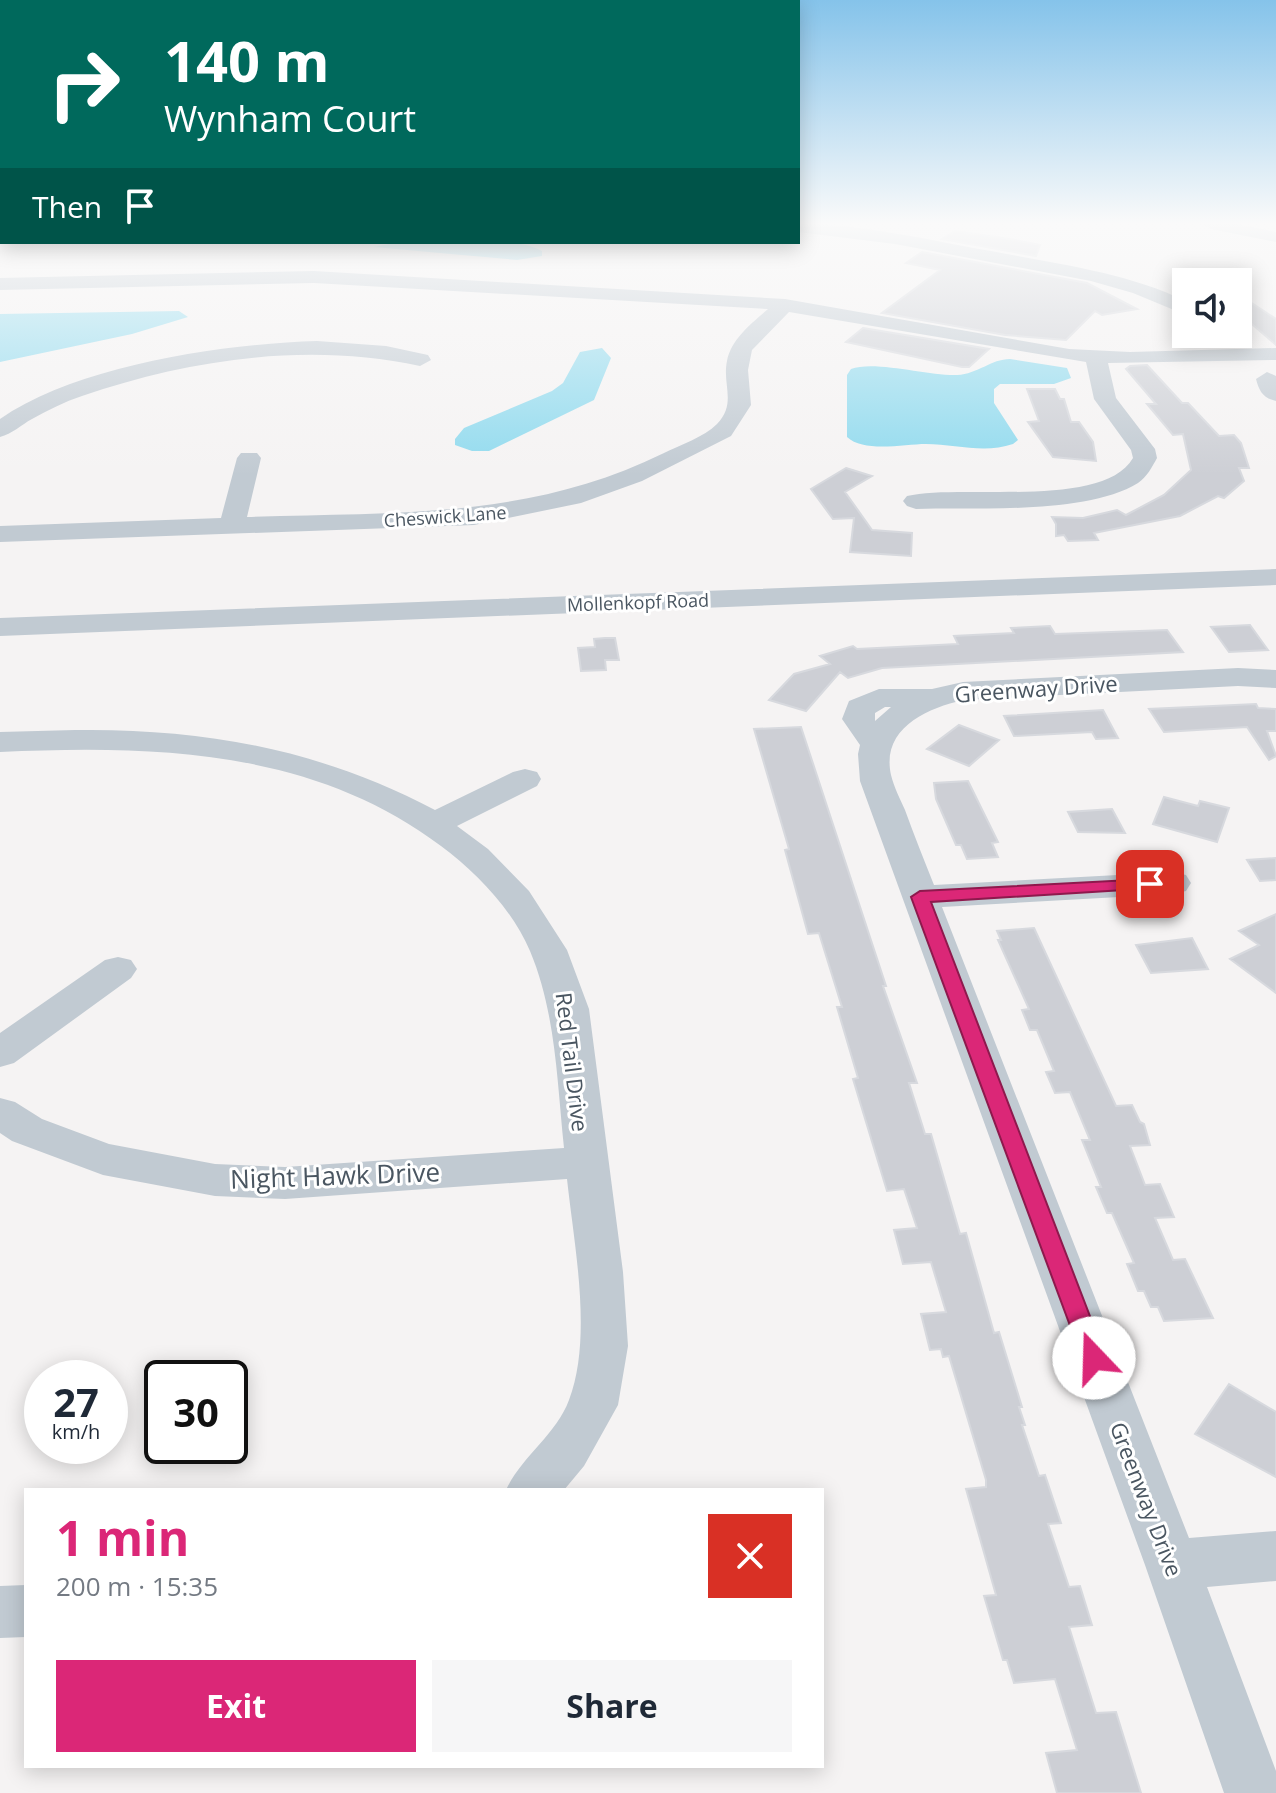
<!DOCTYPE html>
<meta charset="utf-8">
<style>
body{margin:0;font-family:"Open Sans",sans-serif;background:#f6f6f7;color:#1f2937;height:100vh;display:flex;flex-direction:column;font-size:30px;white-space:nowrap}
*{box-sizing:border-box;margin:0}
p{font-size:26px;color:#747a83}
.icon{flex:none;width:44px;height:44px;fill:none;stroke:currentColor;stroke-width:2;stroke-linecap:round;stroke-linejoin:round}
.map{position:relative;flex:1;overflow:hidden}
.side{position:absolute;left:24px;top:1488px;width:800px;height:280px;display:flex;flex-direction:column;background:#fff;border-radius:0px;box-shadow:0 4px 20px #0003}
.side>*{flex:none}
.top-card{position:absolute;left:0px;top:0px;width:800px;height:244px;box-shadow:0 4px 20px #0003;background:#00695c;color:#fff;overflow:hidden}
.controls{position:absolute;left:1172px;top:268px;display:grid;gap:16px}
.controls a{display:grid;place-items:center;width:80px;height:80px;border-radius:0px;background:#fff;box-shadow:0 4px 20px #0003;font-size:40px}
.speed{position:absolute;left:24px;top:1360px;display:flex;gap:16px;font-size:40px;font-weight:700;text-align:center}
.speed>*{display:grid;place-content:center;width:104px;height:104px;border-radius:50%;background:#fff;box-shadow:0 4px 20px #0003;line-height:1}
.speed small{font-size:20px;font-weight:400}
.speed .limit{border:4px solid #111;border-radius:12px;background:#fff;color:#111}
.pin{position:absolute;display:grid;place-items:center;width:68px;height:68px;color:#fff;margin:-34px;border-radius:16px;box-shadow:0 4px 12px #0006}
.me{position:absolute;width:88px;margin:-44px;rotate:339deg;stroke-linejoin:round;filter:drop-shadow(0 0 6px #0008)}
.turn{display:flex;align-items:center;gap:28px;height:168px;padding:0 32px;font-size:36px}
.turn .icon{width:104px;height:104px;stroke-width:2.5}
.turn b{display:block;font-size:56px;line-height:68px}
.then{display:flex;align-items:center;height:76px;padding:0 32px;background:#0003;gap:16px;font-size:30px}
.round{display:grid;place-items:center;flex:none;width:84px;height:84px;border-radius:0px;background:#f6f6f7}
.head{display:flex;align-items:center;justify-content:space-between;height:136px;padding:0 32px}
h1{font-size:48px;font-weight:700;line-height:60px;color:#db2777}
.primary-button{display:flex;gap:16px;margin-top:auto;padding:16px 32px}
.primary-button a{flex:1;height:92px;border-radius:0px;background:#db2777;color:#fff;font-size:32px;font-weight:700;line-height:92px;text-align:center}
.primary-button a+a{background:#f6f6f7;color:#1f2937}
.map>svg:first-child{display:block}
.water{fill:#90daee}
.building{fill:#cdcfd5;stroke:#d7d9de;stroke-width:2}
.lines{fill:none;stroke-linecap:round;stroke-linejoin:round}
.minor{fill:#c1cad2;fill-rule:evenodd}
.route{fill:#db2777;stroke:#8e194d;stroke-width:2}
.labels{text-anchor:middle;dominant-baseline:central;stroke-width:6;stroke-linejoin:round;paint-order:stroke}
.far-street-label{font-size:18px;fill:#4a5661;stroke:#fff}
.street-label{font-size:22px;fill:#4a5661;stroke:#fff}
.near-street-label{font-size:26px;fill:#4a5661;stroke:#fff}
</style>
<div class="map">
<svg width="1276" height="1793" viewBox="0 0 1276 1793">
<rect width="100%" height="100%" fill="#f5f3f3"/>
<!-- water -->
<path class="water" d="M399,242C432,242 517,235 542,251V256L517,260L374,247Z
M179,311L188,317L132,334L0,362V314Z
M602,348L611,358L594,400L489,451H472L455,445V439L464,428L552,391L563,383L580,352Z
M1010,359L1067,368L1071,378L1054,384H1000L994,389V403L1018,440L1013,444C984,454 955,444 926,444C904,444 864,453 847,437V375L851,369C875,360 928,376 957,375C978,374 991,359 1010,359Z"/>
<!-- building -->
<path class="building" d="M955,231L1010,239L1040,245L1036,256L942,239Z
M922,252L1087,283L1137,309L1102,315L1095,311L1066,340L1005,335L882,313L940,270L906,263Z
M1238,294L1276,319V345L1238,312Z
M863,328L989,349L969,367H962L846,342Z
M1147,365L1182,403H1188L1219,436L1234,435L1241,443L1249,468H1239L1244,481L1224,498L1218,496L1180,516L1094,533L1098,540L1068,541L1064,535L1056,536V524L1052,517L1083,518L1117,510L1126,515L1164,495L1191,470L1183,434L1173,435L1147,404H1156L1126,369L1130,366Z
M1027,389H1055L1060,399H1064L1071,422H1079L1093,442L1096,461L1053,457L1028,422L1039,421Z
M846,468L872,476L845,492L872,530L912,533L911,556L850,552L854,518L833,519L811,489Z
M1250,625L1268,650L1229,652L1211,627Z
M1050,626L1055,634L1167,630L1183,652L882,668L848,678L840,672L806,711L769,700L794,674L830,664L820,656L853,646L857,649L958,644L954,636L1014,633L1011,628Z
M605,638H615L619,660H605L606,670L581,671L578,648L595,647L594,639Z
M1256,704L1258,708L1276,709V731H1267L1276,756L1269,760L1247,727L1164,732L1149,709Z
M1103,710L1118,738L1096,739L1092,732L1014,736L1004,716Z
M959,725L999,740L969,766L927,749Z
M801,727L886,986H883L917,1083H909L925,1134H931L960,1234L966,1233L994,1333L999,1332L1022,1407H1019L1025,1425H1022L1039,1476L1045,1475L1061,1523L1048,1524L1069,1587L1080,1586L1092,1625L1069,1627L1096,1713L1116,1712L1141,1793H1057L1046,1753L1077,1750L1055,1679L1014,1683L1007,1660H1003L984,1596L996,1595L966,1489L986,1487V1480L949,1356L943,1357L941,1349L930,1350L921,1314L946,1312L931,1262L903,1264L894,1230L917,1228L904,1189L887,1191L853,1079L858,1078L837,1007H842L819,933L808,934L785,850L789,849L754,729Z
M968,781L998,842L992,843L998,857L967,859L961,845H956L936,799L934,783Z
M1164,797L1198,806L1200,801L1229,808L1217,842L1153,824Z
M1112,809L1125,833L1078,832L1068,812Z
M1276,858V880L1260,881L1247,860Z
M1276,914V993L1230,959L1259,945L1239,931Z
M1034,928L1116,1106L1132,1105L1140,1122L1144,1124L1150,1145L1130,1146L1145,1185L1160,1184L1174,1217L1155,1218L1173,1260L1185,1259L1213,1318L1164,1321L1158,1307H1151L1144,1291H1138L1127,1264L1134,1263L1112,1213H1107L1096,1187H1101L1082,1140H1090L1070,1092L1055,1093L1046,1072L1054,1071L1037,1030H1030L1022,1010L1029,1009L998,940H1001L997,931Z
M1192,938L1208,969L1151,973L1136,945Z
M1229,1384L1276,1412V1477L1195,1434Z"/>
<g class="lines">
<!-- minor -->
<path class="minor" d="M798,224C864,224 927,240 991,251C1057,264 1125,272 1186,301V315L1133,293L1091,281L895,244L798,232Z
M1202,224H1238L1276,232V242L1211,229Z
M314,271L785,299L1069,349L1130,352L1276,348V360L1108,363L1116,398L1155,449L1157,458C1152,467 1147,477 1138,483C1086,515 977,507 916,509L907,506L903,501L907,496C959,483 1103,510 1133,458L1131,450L1094,399L1086,362L789,312L752,350L748,370L751,405L731,436L642,481L581,503L474,525L0,542V526L221,518L237,458L241,453H257L261,458L247,517C393,512 528,520 664,453C680,445 704,437 717,424C737,403 722,385 727,361C731,339 752,323 768,309L314,283L0,290V278Z
M317,341L386,346L428,355L431,360L420,366C308,342 190,359 82,396C64,402 48,410 32,419C21,425 12,434 0,437V419C78,365 223,344 317,341Z
M1267,372L1276,376V401C1263,398 1259,391 1256,379Z
M1276,569V585L0,636V618Z
M1238,668L1276,670V688L1238,686L963,700C925,709 881,729 891,775C894,787 900,799 905,810C914,835 924,860 934,885L1173,872L1186,875L1191,883L1186,891L1173,894L942,907L1189,1538L1276,1531V1581L1207,1587L1276,1771V1793H1224L1145,1565L860,781L858,754L860,745L842,719L849,701L879,689H932L963,682ZM885,707H891L875,721V713Z
M75,730C203,728 322,750 435,810L513,772L525,769L537,772L541,779L537,786L457,826L488,849L529,891L567,950L589,1009L623,1272L628,1346L618,1405L584,1466L564,1490H506C521,1457 556,1435 569,1400C593,1337 574,1245 567,1179L285,1199L215,1196L103,1175L12,1141L0,1133V1098L15,1102L42,1119L109,1144L215,1164L285,1167L564,1148C557,1082 556,1013 530,951C512,909 477,873 441,846C313,749 153,745 0,752V732Z
M118,957L131,960L137,969L131,978L14,1063L0,1067V1033L105,960Z
M26,1585V1637L0,1638V1586Z"/>
</g>
<!-- sky -->
<linearGradient id="sky" x2="0" y2="1"><stop stop-color="#85c3ea"/><stop offset="0.47" stop-color="#fafafa"/><stop offset="1" stop-color="#fafafa" stop-opacity="0"/></linearGradient>
<rect width="1276" height="475" fill="url(#sky)"/>
<!-- route -->
<path class="route" d="M1150,879L1156,880L1159,884L1156,888L931,902L1106,1358L1102,1365L1094,1368L1085,1365L1082,1358L911,897L920,891Z"/>
<g class="labels">
<!-- far-street labels -->
<g class="far-street-label">
<text transform="translate(445 516) rotate(-4)">Cheswick Lane</text>
<text transform="translate(638 602) rotate(-2)">Mollenkopf Road</text>
</g>
<!-- street labels -->
<g class="street-label">
<text transform="translate(1036 688) rotate(-4)">Greenway Drive</text>
<text transform="translate(573 1062) rotate(83)">Red Tail Drive</text>
<text transform="translate(1147 1499) rotate(69)">Greenway Drive</text>
</g>
<!-- near-street labels -->
<g class="near-street-label">
<text transform="translate(335 1175) rotate(-2)">Night Hawk Drive</text>
</g>
</g>
</svg>
<div class="controls">
<a><svg class="icon" aria-label="sound" viewBox="0 0 24 24"><path d="M4 9h4l5-4v14l-5-4H4zM17 9q2 3 0 6"/></svg></a>
</div>
<div class="speed"><div>27<small>km/h</small></div><div class="limit">30</div></div>
<div class="pin" style="left:1150px;top:884px;background:#d93025"><svg class="icon" aria-label="arrive" viewBox="0 0 24 24"><path d="M6 21V4h12l-3 4 3 4H6"/></svg></div>
<svg class="me" style="left:1094px;top:1358px" viewBox="-20 -20 40 40"><circle r="19" fill="#fff"/><path d="M0-13L10 11 0 6-10 11z" fill="#db2777"/></svg>
<div class="top-card">
<div class="turn"><svg class="icon" aria-label="right" viewBox="0 0 24 24"><path d="M7 20v-9h11M14 6l5 5-5 5"/></svg><div><b>140 m</b>Wynham Court</div></div>
<div class="then">Then<svg class="icon" aria-label="arrive" viewBox="0 0 24 24"><path d="M6 21V4h12l-3 4 3 4H6"/></svg></div>
</div>
<section class="side">
<div class="head"><div><h1>1 min</h1><p>200 m · 15:35</p></div><a class="round" style="background:#d93025;color:#fff"><svg class="icon" aria-label="close" viewBox="0 0 24 24"><path d="M6 6l12 12M18 6L6 18"/></svg></a></div>
<div class="primary-button"><a>Exit</a><a>Share</a></div>
</section>
</div>
